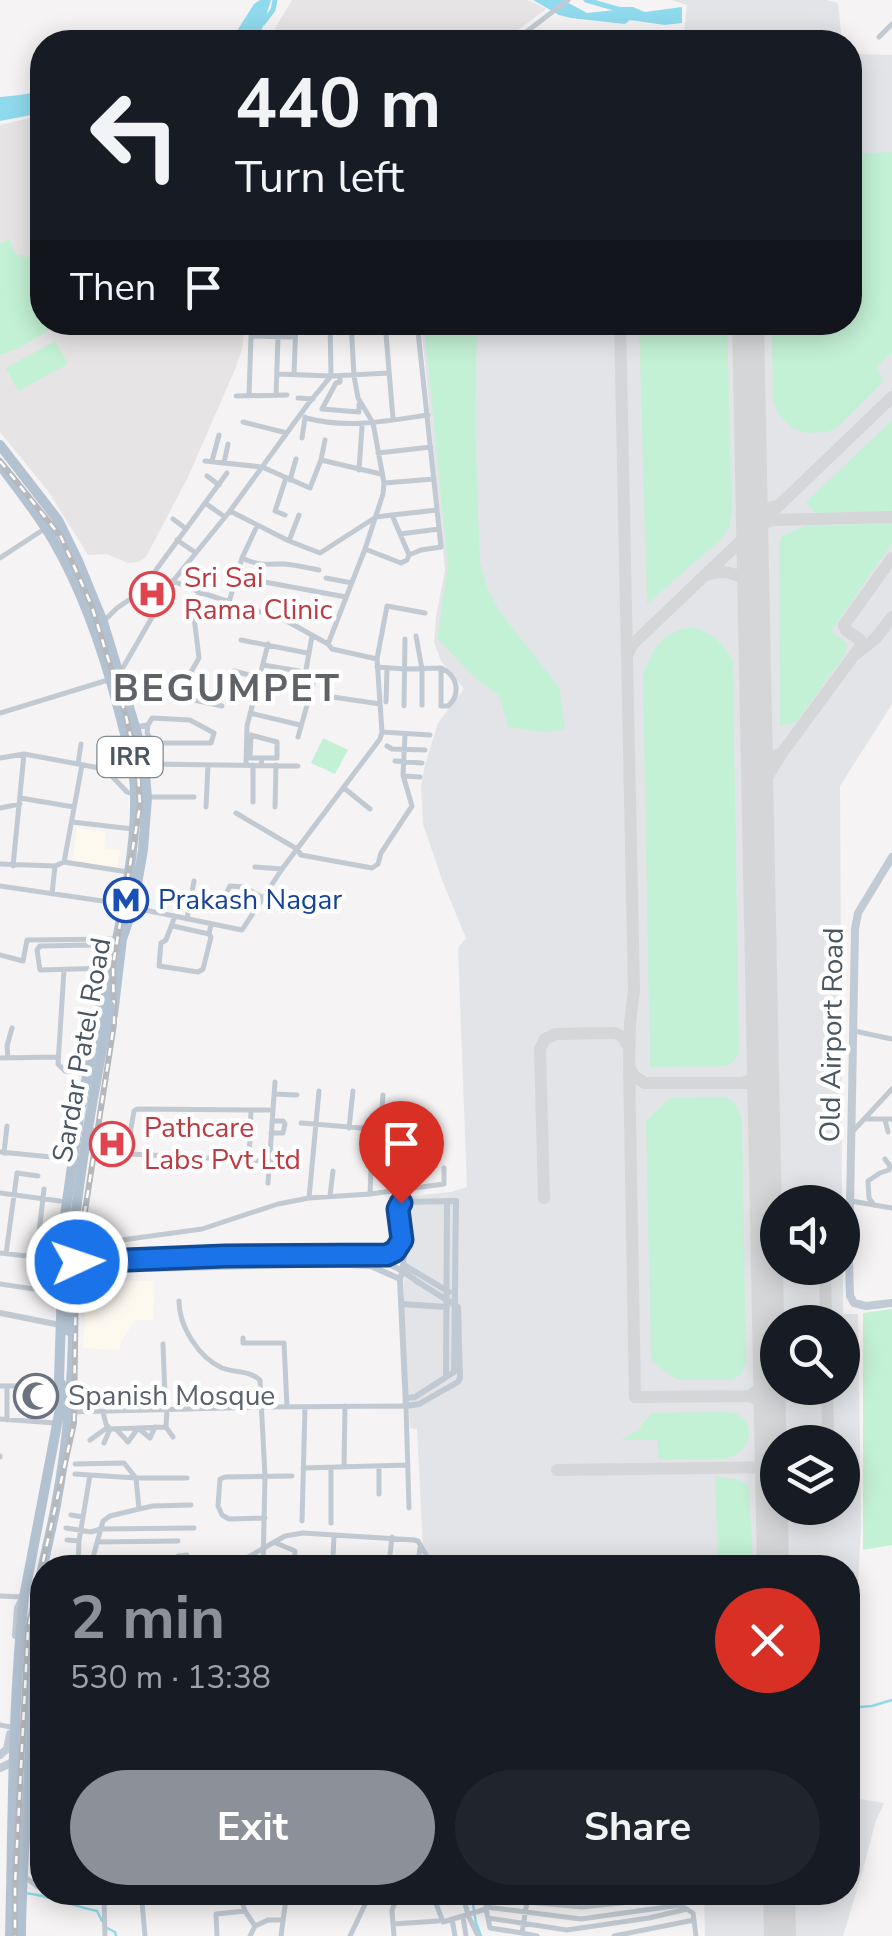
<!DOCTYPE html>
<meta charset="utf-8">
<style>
body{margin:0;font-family:"Nunito Sans",sans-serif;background:#20242c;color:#f1f3f6;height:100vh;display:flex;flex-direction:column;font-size:38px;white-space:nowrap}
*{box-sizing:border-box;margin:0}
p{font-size:32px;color:#9ea1a6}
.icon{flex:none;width:55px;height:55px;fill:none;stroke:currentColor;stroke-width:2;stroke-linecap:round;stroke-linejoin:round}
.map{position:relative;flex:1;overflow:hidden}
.drawer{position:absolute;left:30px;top:1555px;width:830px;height:350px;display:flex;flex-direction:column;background:#171b24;border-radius:40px;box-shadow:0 5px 25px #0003}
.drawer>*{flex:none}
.top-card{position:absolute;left:30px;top:30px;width:832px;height:305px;border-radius:40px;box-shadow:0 5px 25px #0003;background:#171b24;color:#f1f3f6;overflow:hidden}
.tools{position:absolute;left:760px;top:1185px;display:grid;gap:20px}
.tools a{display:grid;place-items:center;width:100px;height:100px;border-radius:50%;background:#171b24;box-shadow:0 5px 25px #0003;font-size:50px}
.pin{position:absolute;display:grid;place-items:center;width:85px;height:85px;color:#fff;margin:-102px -42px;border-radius:50% 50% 50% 0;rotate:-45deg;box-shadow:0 0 10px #0007}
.pin .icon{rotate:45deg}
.me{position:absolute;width:110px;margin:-55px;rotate:87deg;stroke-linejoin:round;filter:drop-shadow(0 0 8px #0008)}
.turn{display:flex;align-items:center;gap:35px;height:210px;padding:0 40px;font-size:45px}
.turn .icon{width:130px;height:130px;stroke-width:2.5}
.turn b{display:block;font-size:70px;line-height:85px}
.then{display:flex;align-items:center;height:95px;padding:0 40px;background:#0003;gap:20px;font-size:38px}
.round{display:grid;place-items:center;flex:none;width:105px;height:105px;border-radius:52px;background:#20242c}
.headline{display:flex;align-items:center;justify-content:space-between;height:170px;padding:0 40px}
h1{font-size:60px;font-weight:700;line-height:75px;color:#8c9099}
.primary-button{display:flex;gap:20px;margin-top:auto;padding:20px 40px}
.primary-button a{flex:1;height:115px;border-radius:60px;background:#8c9099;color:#fff;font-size:40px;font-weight:700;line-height:115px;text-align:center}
.primary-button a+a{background:#20242c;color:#f1f3f6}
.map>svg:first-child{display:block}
.commercial{fill:#fdf9ef}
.education{fill:#e6e4e5}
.airport{fill:#e2e4e7;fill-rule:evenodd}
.green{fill:#c3f1d5}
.water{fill:#90daee}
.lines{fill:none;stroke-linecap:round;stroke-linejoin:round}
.stream{stroke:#90daee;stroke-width:2.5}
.canal{stroke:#90daee;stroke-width:5}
.taxiway{stroke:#d5d6d8;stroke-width:12}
.runway{stroke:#d5d6d8;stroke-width:32}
.minor{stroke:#c1cad2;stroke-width:5}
.tertiary{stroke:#c1cad2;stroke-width:6}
.secondary{stroke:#c1cbd6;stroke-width:8}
.primary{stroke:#b3c2d1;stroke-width:10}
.rail-casing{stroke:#b5b8bd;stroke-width:6}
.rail{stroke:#fff;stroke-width:2.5;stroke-dasharray:8;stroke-linecap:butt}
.tertiary-bridge{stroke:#c1cad2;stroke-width:6}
.primary-bridge{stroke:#b3c2d1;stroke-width:10}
.route-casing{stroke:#114b97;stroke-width:25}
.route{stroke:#1a73e8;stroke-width:18}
.labels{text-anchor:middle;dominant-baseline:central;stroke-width:9;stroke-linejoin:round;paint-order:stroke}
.shield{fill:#fff;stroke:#808990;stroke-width:2.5}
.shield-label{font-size:25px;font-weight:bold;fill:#4a5661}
.health-label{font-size:28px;fill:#be3a42;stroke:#fff;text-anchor:start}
.transit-label{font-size:28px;fill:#164399;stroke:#fff;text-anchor:start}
.street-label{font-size:28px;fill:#4a5661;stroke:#fff}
.worship-label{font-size:28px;fill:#5b616d;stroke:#fff;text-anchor:start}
.district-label{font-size:38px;font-weight:bold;letter-spacing:2.5px;fill:#5f6368;stroke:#fff}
</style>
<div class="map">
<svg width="892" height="1936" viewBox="0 0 892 1936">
<rect width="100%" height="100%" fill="#f5f3f3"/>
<!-- commercial -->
<path class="commercial" d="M77,828L106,832L104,848L120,850L118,868L72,861Z
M87,1280L155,1281L153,1320H135L121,1342L120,1350L83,1348Z"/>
<!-- education -->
<path class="education" d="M292,0H527L546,9L502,42H267Z
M42,115V322L245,323L242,349L236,367L188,477L146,557L139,562L128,563L107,554L88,555L48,491L0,432V125Z"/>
<!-- airport -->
<path class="airport" d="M672,0H826L838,3L842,42H679L684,34L687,5Z
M850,54L892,55V704L840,786L842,1202H778V1268H842L843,1221V1314H858L861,1526L858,1583L851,1641L848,1703V1568H443L423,1549L417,1429L410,1428L404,1315V1197L451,1192L467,1187L458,948L466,938L442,880L423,824L421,786L425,765L438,723L464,689L441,661L434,642L436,617L445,570L421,323L850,322ZM778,1322H842V1388H778ZM778,1442H842V1508H778Z
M848,1723L851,1726L854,1798L884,1803L875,1823L863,1870L843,1936H705L704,1893L848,1892Z"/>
<!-- green -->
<path class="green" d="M892,152V352L876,367L883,382L838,427L828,432L806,433L791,427L778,414L773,401L772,323L850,322V154Z
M9,239L16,255L21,254L24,258L42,249V322L61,323L21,347L0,355V244Z
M424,323H477L475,422L480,563L488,590L502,615L559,687L565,729L545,732L508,727L499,695L476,679L437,638L448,567Z
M639,323H727L732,511L729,527L721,539L647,604Z
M55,341L68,364L18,391L6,368Z
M892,420V512L815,513L806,502Z
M892,523V543L831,631L847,644L846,653L799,718L793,723L780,726L779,545L782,536L805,526Z
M692,627C713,633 723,643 733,661L739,1053L733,1062L724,1066L650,1067L643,674C654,647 662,632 692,627Z
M323,738L348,750L335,774L311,763Z
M725,1097L735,1103L742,1119L746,1364L740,1375L732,1380H677L651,1361L646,1121L670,1098Z
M892,1309V1545L863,1550V1313Z
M730,1412C760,1418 752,1455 723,1459C702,1461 680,1459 659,1459L657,1440H621L638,1430L651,1413Z
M715,1476L742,1481L749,1488L753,1567H718Z"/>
<!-- water -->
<path class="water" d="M260,0H271L258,42H230L254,4Z
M533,0H563L587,13L616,10L619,7H633L645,12L682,7V23L665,25L630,20L625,24L571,18L559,15Z
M42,91V113L0,121V97C15,96 27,94 42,91Z"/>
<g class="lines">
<!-- stream -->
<path class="stream" d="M848,1708L872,1706L892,1700
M471,1892L476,1923L481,1936
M24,1893C49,1895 72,1906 97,1911L102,1921
M107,1928L115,1932L116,1936"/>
<!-- canal -->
<path class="canal" d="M586,0L621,10
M263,23L273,10L275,0"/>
<!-- taxiway -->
<path class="taxiway" d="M620,322L634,990L630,1023L629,1064L635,1397L750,1396L767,1384L770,1374
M751,494L755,502L764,509L777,506
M761,524L772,520L892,517
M752,539L756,529L766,518L892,397
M707,575C725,568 748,574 753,595
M856,654L876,638L892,617
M627,655L633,644L746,536L751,527
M758,748L762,755C770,757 775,757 782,753
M759,801L764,782L782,753L860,647V640L846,630L844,625L892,558
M629,1067L635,1077L645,1083H748L759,1088L765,1100
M745,1082L759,1076L764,1064
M544,1198L540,1049L545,1039L556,1034L615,1033L623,1037L628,1046
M767,1240H778
M825,1268L826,1322
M750,1396L763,1403L771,1416
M825,1442L828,1432L827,1388
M557,1470L778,1467
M779,1936L780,1930"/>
<!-- runway -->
<path class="runway" d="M748,322L773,1568
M779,1892L780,1936"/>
<!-- minor -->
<path class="minor" d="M879,37L892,24
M513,42L568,0
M385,322L393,419
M296,324L328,323
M277,374L331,376L389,373
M294,374L296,322
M340,376V382L336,383L322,409L359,412V404L361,403
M276,395L278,337
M236,396L287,395
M249,396L251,336L291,337
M298,398L313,399
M306,418C347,429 387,421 428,415
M243,422L287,433
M302,438L305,417
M378,453L431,447
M321,460L381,474
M205,461L262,467L310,488L321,460L325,440
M212,461L219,435
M224,463L228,444
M359,470L362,427
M207,476L219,485
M290,480L296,459
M384,483L434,479
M205,503L225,517
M230,511L289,541L320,553L376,517L392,515L409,555L407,560L401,563L365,549
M285,515L275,511L286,478
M392,515L437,510
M173,519L185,528
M400,534L439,529
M177,540L196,553
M289,541L299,515
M409,555L421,550L441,547L417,322
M0,558L58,520
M242,558C258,566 268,564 284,564C296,565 308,568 319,570
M156,570L227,473
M238,573L259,581L346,597
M326,578L352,583
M199,592L193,609L199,658L180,691V695L185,698L222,706
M229,602L242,558L257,526
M103,622L117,608L154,583L162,581H173L199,592L283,619L328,644L332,649L377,659
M416,636L422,669V705
M241,640L307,653
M328,644L365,549L383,494L384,483L373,423L358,398L354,376L351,322
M263,665L299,671
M377,667L405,669L441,668C458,675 461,695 448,706H441V668
M121,671L173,581L230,511L308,404L331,376L330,322
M234,671L299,688
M326,696L380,704
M386,702L387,668
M404,706L405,639
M0,713L108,680
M250,713L300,725
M135,727L148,725L147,733L153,743H211L214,733L190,720L152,718L148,725
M382,732L430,735
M298,737L313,684L304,681L312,636
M387,746L392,749L425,750
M0,758L24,754L105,769L127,792L133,794
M395,761L422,763
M78,764L81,744
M147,764L298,766
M246,764L247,726L268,644
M253,765V802
M261,765L262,758H277V742L251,735L250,758H262
M403,776L420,777
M344,788L370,809
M147,797H194
M20,798L74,807
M206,807L208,765
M275,807L276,765
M0,808L20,804
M236,813L297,849L301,855L372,868L378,864L381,853L412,806L403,775L405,734
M72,822L133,829
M64,862L128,872
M0,864L55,866
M13,866L24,754
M255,867L282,869
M0,886L123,904
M52,894L55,866L64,862L82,765
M224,897L230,886L244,887L263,898
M135,908L242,930L282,869L380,739L382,732L377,659L387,606L425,613
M175,916L166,940L161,943L159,966L198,972L203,969L211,937L209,934L211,924
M187,919L194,881
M173,926L209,934
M0,955L23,961L27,940L116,939
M102,968V952L99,946L93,945L40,946L37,950L40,970L111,968
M64,970L58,1064L65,1071L88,1072
M854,1031L892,1039
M0,1058L58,1057
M8,1058L7,1046L12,1028
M274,1094L297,1095
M251,1110H273L275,1082
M64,1116L76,1118
M864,1119H892
M885,1120L888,1132
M301,1123L410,1132
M349,1128L353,1091
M380,1130L383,1095
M853,1131L892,1089
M271,1133H283L285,1124L283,1121H272
M91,1149L130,1154V1134L94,1130
M365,1151L367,1130
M0,1152L72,1159
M4,1153L7,1126
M130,1154L249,1160L251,1110L137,1109L134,1111L130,1134
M249,1160L296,1163
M268,1183L273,1110
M410,1188L421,1130
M0,1193L60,1201
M370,1194L371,1169
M330,1196L333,1171
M309,1198L319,1091
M851,1201L892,1208
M874,1205L869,1198L868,1181L880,1173L889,1170L890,1166L885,1159
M78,1246L202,1229L278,1204L309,1198L370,1194L444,1184V1168
M0,1253L62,1260
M6,1254L17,1173L38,1176
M36,1258L44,1189
M0,1284L61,1293
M179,1301C179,1326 198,1357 222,1368C235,1373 249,1370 260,1380L265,1476L263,1568
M243,1338V1343H284L287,1407
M0,1386H23
M7,1386V1420
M73,1397L165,1396L163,1344
M167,1409L166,1427L173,1437
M70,1412L261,1407L406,1406L409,1508
M103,1412L106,1424L110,1429L166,1427
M0,1419L55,1423
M116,1429L128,1442L138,1428L150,1438L155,1427
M90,1440L108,1427
M104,1443L110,1429
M0,1456V1457
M75,1464L124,1463L136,1478H187
M379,1466V1494
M344,1467L345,1406
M303,1468L408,1465
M75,1474L90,1475
M139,1509L153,1506L191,1505
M71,1515L83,1517
M265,1518L229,1519L222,1515L218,1506L220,1479L225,1477L292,1476
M302,1521L305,1407
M331,1523V1469
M66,1528L91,1532L101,1529L194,1528
M334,1536L333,1558L412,1567L418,1562L420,1548
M67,1540L79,1541
M98,1542L178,1541
M276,1543L295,1551L294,1564L321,1568
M154,1559V1568
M389,1564L392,1537
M78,1568L79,1541L90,1475L136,1478L139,1509L110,1516L103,1521L90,1568
M178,1568V1556L187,1555
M229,1568L285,1536L303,1533L414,1540L418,1541L429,1560L437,1568
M0,1596L24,1597
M0,1725L10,1727
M41,1740L42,1736
M25,1877L42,1890
M46,1892L73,1900L142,1902L145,1936
M239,1892L245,1911L255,1926L250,1936
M462,1892L468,1915L478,1936
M483,1892L527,1902L530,1892
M665,1892L669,1898L693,1913L696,1936
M683,1892L699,1901
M487,1893L486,1909L490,1928L522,1933L527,1902L550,1904L553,1892
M552,1894L584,1895L616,1892
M104,1900L105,1936
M435,1901L443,1922L486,1909
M142,1902L168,1901L184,1892
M539,1903L541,1892
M550,1904L582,1907L669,1898
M486,1907L581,1919L681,1905
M463,1917L466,1936
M488,1918L567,1930L649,1918L687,1909
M452,1919L455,1936
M393,1924L438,1921
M255,1926L268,1920H283
M522,1933L537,1936
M217,1936L216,1914L245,1911
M281,1936L286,1899L345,1901
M350,1936L371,1892
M394,1936L392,1911L398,1892
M614,1936L694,1920"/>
<!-- tertiary -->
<path class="tertiary" d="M374,1257L403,1271L418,1282
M74,1262L225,1256H372L392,1253L401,1241
M404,1265L449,1292
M74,1271L327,1264L371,1266L400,1279
M401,1304L447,1307
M0,1313L60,1325
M446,1377L447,1201
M406,1398L415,1397L454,1372L456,1201L403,1202L398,1209C401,1231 408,1258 400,1279L406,1406L419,1404"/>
<!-- secondary -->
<path class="secondary" d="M892,857L858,913L855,929L849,1262L850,1296L854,1303L866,1306L892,1303
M16,1635L18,1608L22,1600
M0,1755L7,1749L10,1734
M0,1768L13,1762L29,1763"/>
<!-- primary -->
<path class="primary" d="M0,445L58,520L78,561L103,622L136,730L144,764L147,797L143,850L133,907L122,939L113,1015
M0,465C18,489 38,514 53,540C84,593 104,653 119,711C126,739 135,766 135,794C137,857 117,936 105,999L100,1008L79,1118L64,1222L59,1381L64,1388L24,1597C12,1710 13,1823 10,1936
M21,1936C21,1872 28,1810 30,1746C32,1703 29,1660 34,1617C38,1579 49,1543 56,1505C67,1445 73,1385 73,1324"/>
<defs>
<path id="rail" d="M0,461L61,537L91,604L126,716L138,771L140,806L113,965L114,1024L76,1269L74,1423L28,1629L15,1885V1936"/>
</defs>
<!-- rail casing -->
<use href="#rail" class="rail-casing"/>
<!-- rail -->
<use href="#rail" class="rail"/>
<!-- tertiary-bridge -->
<path class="tertiary-bridge" d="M418,1282L458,1307L460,1378L458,1382L419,1404"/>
<!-- primary-bridge -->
<path class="primary-bridge" d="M69,1331C68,1220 90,1115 110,1006"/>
</g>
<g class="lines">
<defs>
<path id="route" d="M77,1262L225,1256L387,1255L395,1251L402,1240L398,1209L401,1203"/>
</defs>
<!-- route casing -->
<use href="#route" class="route-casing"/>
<!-- route -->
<use href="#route" class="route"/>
</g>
<!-- icons -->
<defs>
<symbol id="hospital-ring" viewBox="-11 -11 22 22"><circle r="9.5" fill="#fff" stroke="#e0444e" stroke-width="1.5"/><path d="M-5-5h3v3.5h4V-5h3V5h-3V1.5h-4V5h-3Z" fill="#e0444e"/></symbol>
<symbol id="metro-ring" viewBox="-11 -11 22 22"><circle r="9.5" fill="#fff" stroke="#1a4fb4" stroke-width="1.5"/><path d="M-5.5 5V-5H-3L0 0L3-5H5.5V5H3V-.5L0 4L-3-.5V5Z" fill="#1a4fb4"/></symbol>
<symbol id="mosque-ring" viewBox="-11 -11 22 22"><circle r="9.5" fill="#fff" stroke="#6b7280" stroke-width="1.5"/><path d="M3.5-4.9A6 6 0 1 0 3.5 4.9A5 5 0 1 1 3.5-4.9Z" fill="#6b7280"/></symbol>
</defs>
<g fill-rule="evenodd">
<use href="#hospital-ring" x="127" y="569" width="50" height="50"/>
<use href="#metro-ring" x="101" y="875" width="50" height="50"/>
<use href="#hospital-ring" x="87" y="1119" width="50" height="50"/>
<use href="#mosque-ring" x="11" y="1371" width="50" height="50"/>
</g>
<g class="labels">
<!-- shield labels -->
<rect class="shield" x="97.5" y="737" width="65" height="40" rx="8"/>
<g class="shield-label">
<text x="130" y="757">IRR</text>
</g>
<!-- health labels -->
<g class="health-label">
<text x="184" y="578">Sri Sai<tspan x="184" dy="32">Rama Clinic</tspan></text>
<text x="144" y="1128">Pathcare<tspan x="144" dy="32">Labs Pvt Ltd</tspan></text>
</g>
<!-- transit labels -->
<g class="transit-label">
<text x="158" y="900">Prakash Nagar</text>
</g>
<!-- street labels -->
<g class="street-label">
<text transform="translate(832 1035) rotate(-89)">Old Airport Road</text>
<text transform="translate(82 1050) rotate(-80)">Sardar Patel Road</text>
</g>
<!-- worship labels -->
<g class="worship-label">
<text x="68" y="1396">Spanish Mosque</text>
</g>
<!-- district labels -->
<g class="district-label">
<text x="227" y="688">BEGUMPET</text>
</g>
</g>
</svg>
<div class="tools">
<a><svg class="icon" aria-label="sound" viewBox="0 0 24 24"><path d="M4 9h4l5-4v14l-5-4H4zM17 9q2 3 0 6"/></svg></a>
<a><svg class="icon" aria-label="search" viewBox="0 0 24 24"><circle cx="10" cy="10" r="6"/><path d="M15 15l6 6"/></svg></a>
<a><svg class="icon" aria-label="layers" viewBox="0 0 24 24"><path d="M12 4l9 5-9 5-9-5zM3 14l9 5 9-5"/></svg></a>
</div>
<div class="pin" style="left:401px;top:1203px;background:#d93025"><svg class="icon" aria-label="arrive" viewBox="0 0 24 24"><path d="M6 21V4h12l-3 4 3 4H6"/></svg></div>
<svg class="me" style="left:77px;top:1262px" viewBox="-20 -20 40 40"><circle r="17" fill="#1a73e8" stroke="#fff" stroke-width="3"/><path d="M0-11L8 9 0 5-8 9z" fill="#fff"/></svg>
<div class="top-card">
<div class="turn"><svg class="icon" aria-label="left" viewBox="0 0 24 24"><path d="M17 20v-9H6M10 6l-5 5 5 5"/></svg><div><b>440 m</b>Turn left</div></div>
<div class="then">Then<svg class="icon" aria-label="arrive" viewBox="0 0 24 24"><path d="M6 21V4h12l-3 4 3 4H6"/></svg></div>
</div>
<section class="drawer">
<div class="headline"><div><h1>2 min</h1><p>530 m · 13:38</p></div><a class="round" style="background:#d93025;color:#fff"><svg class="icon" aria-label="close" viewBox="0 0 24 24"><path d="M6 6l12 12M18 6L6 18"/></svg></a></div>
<div class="primary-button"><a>Exit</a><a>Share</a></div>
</section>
</div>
